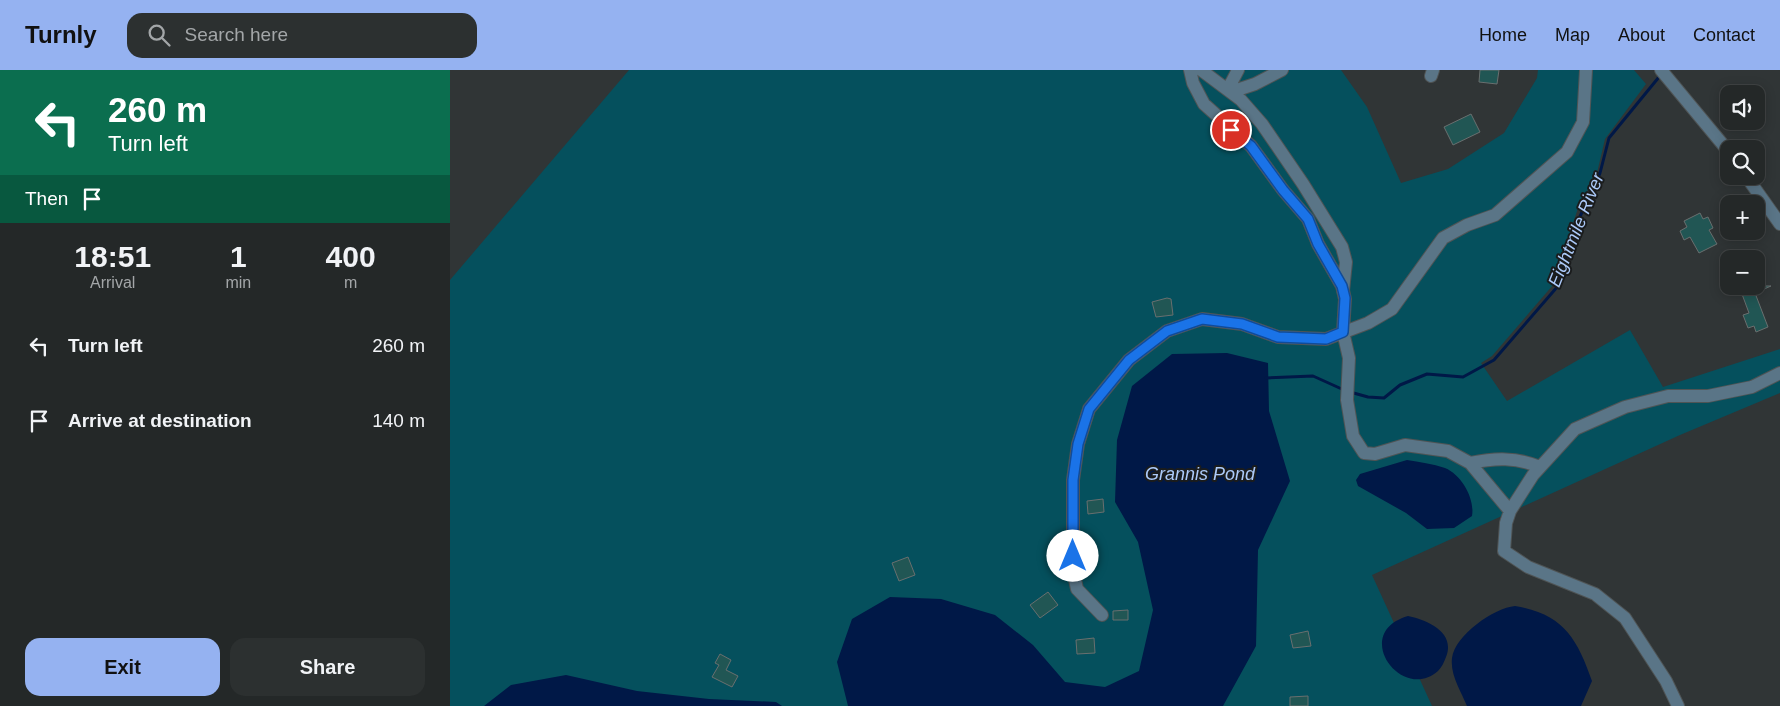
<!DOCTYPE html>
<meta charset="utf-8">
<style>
body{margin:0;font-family:Arial,sans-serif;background:#2c3030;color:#f1f3f6;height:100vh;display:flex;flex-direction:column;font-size:19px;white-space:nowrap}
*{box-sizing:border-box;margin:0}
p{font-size:16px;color:#a3a6a8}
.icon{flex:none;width:28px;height:28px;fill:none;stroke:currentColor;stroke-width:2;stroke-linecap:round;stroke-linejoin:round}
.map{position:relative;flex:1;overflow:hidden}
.sheet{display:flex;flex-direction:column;background:#242828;width:450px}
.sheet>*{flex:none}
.guide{background:#0b6e4f;color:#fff;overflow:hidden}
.tools{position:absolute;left:1270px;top:15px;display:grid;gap:10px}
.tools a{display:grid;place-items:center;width:45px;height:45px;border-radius:10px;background:#242828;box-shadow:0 2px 12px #0003,0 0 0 1px #414445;font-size:25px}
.pin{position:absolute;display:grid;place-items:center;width:42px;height:42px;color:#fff;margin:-21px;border:2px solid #fff;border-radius:50%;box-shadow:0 1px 5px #0007}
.me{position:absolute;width:55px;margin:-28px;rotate:0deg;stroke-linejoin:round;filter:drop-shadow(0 0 4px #0008)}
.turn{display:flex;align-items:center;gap:18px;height:105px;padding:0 25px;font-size:22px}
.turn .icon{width:65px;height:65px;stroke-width:2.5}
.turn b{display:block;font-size:35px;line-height:42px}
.then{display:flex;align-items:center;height:48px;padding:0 25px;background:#0003;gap:10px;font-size:19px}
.eta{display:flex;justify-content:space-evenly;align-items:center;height:85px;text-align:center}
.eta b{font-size:30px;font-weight:700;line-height:35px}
.button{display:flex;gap:10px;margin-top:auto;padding:10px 25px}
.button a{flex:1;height:58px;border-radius:15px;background:#95b2f1;color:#111;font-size:20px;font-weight:700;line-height:58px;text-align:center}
.button a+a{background:#2c3030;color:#f1f3f6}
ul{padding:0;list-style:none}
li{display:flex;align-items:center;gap:15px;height:75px;padding:0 25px}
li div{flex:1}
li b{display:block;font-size:19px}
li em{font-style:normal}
header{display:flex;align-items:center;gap:30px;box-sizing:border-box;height:70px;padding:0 25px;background:#95b2f1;color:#111}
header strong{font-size:24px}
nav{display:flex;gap:28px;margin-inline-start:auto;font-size:18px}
.search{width:350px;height:45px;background:#2c3030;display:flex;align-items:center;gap:12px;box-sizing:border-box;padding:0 18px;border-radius:15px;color:#a3a6a8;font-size:19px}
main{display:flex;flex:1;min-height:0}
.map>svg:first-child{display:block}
.green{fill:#05505d}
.water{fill:#001847}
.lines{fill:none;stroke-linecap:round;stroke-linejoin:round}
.stream{stroke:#001847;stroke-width:3}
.building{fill:#215654;stroke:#696f6f}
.minor-casing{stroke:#4f5455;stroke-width:14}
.minor{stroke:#5a7587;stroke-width:12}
.route-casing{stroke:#114b97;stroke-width:12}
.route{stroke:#1a73e8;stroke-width:9}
.labels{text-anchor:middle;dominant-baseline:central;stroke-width:4;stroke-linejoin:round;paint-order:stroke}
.water-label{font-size:18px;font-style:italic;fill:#accaf9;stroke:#1a1c1d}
</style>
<header>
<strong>Turnly</strong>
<div class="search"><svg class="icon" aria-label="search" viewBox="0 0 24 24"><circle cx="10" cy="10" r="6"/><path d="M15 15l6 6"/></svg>Search here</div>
<nav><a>Home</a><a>Map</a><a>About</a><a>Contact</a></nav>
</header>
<main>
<section class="sheet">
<div class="guide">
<div class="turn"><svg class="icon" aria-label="left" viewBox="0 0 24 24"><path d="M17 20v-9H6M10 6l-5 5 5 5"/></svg><div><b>260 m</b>Turn left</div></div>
<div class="then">Then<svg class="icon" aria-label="arrive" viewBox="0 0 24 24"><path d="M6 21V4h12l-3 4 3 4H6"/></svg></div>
</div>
<div class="eta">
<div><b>18:51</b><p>Arrival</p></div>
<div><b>1</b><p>min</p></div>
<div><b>400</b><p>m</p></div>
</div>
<ul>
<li><svg class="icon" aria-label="left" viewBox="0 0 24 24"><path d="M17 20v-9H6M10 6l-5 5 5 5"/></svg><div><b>Turn left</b></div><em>260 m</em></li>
<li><svg class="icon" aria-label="arrive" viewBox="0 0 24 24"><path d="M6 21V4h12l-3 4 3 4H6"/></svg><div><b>Arrive at destination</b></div><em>140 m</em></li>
</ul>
<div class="button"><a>Exit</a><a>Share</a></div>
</section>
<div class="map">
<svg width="1330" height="636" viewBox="0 0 1330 636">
<rect width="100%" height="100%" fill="#303536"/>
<!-- green -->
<path class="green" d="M179,0H891L917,37L951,113L998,99L1054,63L1087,8L1088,0H1184L1196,14L1155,69L1147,103L1128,138L1103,215L1042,286L1031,293L1057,331L1180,260L1213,317L1330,279V323L1230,365L922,505L982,636H0V210Z"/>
<!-- water -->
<path class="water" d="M777,283L818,293L819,341L840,411L808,480L806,576L773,636H398L387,592L402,549L440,527L491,529L545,545L583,575L615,612L655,617L689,601L703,540L688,472L665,432L667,370L682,316L722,284Z
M957,390C969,392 983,394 995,398C1012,405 1025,429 1022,446L1004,458L977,459L956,443L908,416L906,410L910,404Z
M1065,536C1113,544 1127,568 1142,611L1131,636H1017C1011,621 1000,605 1002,588C1005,565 1044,538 1065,536Z
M958,546C977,550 1006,562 996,587C994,592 992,597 988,601C952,633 900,563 958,546Z
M116,605L187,621L259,629L326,632L332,636H34L61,615Z"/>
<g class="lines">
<!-- stream -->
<path class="stream" d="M816,308L863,306L894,320
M900,322L918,327L934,328L950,315L977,304L1013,307L1044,290L1108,216L1122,164L1150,103L1159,68L1209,7"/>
</g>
<!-- building -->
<path class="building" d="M1030,0H1049L1047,14L1029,12Z
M1021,44L1030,62L1003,75L994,57Z
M1250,143L1253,149L1258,147L1263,158L1259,160L1267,174L1249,183L1240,167L1234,170L1230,161L1237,157L1234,151Z
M1289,216H1321L1305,223L1318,257L1306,262L1304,256L1298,258L1293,245L1299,243Z
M717,228L721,229L723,245L706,247L702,232Z
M653,429L654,442L638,444L637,431Z
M458,487L465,505L449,511L442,493Z
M598,522L608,535L590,548L580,535Z
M678,540V550H663V541Z
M858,561L861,576L843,578L840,565Z
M644,568L645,583L627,584L626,570Z
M270,584L281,590L276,600L288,606L282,617L262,607L269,595L265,593Z
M858,626V636H840V627Z"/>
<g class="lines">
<defs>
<path id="minor" d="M740,0L743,13L754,34L801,76L833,120L858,149L868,174L892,216L895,229L893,262L899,288L897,330L903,366L914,383L925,384L955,375L998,381L1020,393L1060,441
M751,0L791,30L812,54L853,114L892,177L896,192L893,221
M1211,0L1279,82
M981,6L983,0
M778,19L788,0
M781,22L805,14L832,0
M1296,106L1330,154
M1020,393C1045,388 1066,387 1090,397
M652,545L627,519L623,500V410L628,374L639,339L679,290L717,261L752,249L792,254L828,267L876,269L918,253L942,239L993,168L1017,155L1045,145L1117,82L1133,52L1136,0
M1228,636L1216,611L1175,548L1145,524L1078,497L1054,481L1056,453L1060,441L1083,405L1125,359L1175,337L1218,326H1258L1302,317L1330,303"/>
</defs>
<!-- minor casing -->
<use href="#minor" class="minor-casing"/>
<!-- minor -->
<use href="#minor" class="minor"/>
</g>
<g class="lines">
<defs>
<path id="route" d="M623,486V410L628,374L639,339L679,290L717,261L752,249L792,254L828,267L876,269L893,262L895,228L892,216L868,174L858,149L833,120L801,76L781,60"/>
</defs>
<!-- route casing -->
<use href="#route" class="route-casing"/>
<!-- route -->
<use href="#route" class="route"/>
</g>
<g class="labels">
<!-- water labels -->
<g class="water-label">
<text transform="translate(1126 160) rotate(-68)">Eightmile River</text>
<text x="750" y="404">Grannis Pond</text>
</g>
</g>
</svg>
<div class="tools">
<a><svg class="icon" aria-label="sound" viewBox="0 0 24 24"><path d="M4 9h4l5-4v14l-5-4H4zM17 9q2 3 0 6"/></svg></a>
<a><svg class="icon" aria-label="search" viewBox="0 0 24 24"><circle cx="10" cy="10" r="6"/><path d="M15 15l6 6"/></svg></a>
<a>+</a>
<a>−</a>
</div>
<div class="pin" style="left:781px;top:60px;background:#d93025"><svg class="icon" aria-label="arrive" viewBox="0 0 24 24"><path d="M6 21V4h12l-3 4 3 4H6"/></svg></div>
<svg class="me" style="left:623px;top:486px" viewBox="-20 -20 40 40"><circle r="19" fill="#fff"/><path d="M0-13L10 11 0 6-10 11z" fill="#1a73e8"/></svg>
</div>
</main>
